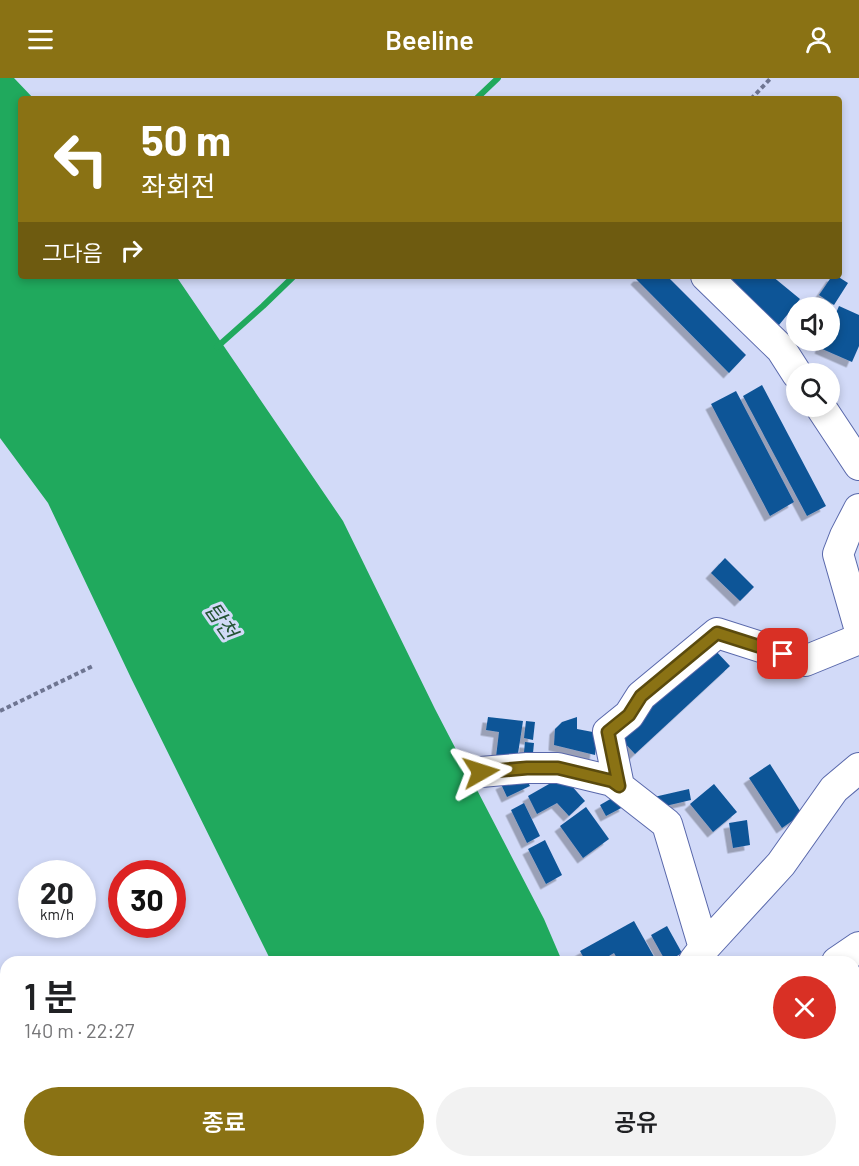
<!DOCTYPE html>
<html lang="ko">
<meta charset="utf-8">
<style>
body{margin:0;font-family:Barlow,"Noto Sans KR",sans-serif;background:#f2f2f2;color:#202124;height:100vh;display:flex;flex-direction:column;font-size:22px;white-space:nowrap}
*{box-sizing:border-box;margin:0}
p{font-size:20px;color:#757577}
.icon{flex:none;width:33px;height:33px;fill:none;stroke:currentColor;stroke-width:2;stroke-linecap:round;stroke-linejoin:round}
.map{position:relative;flex:1;overflow:hidden}
.side{position:absolute;left:0px;top:878px;width:860px;height:212px;display:flex;flex-direction:column;background:#fff;border-radius:18px 18px 0 0;box-shadow:0 3px 9px #0003}
.side>*{flex:none}
.banner{position:absolute;left:18px;top:18px;width:824px;height:183px;border-radius:6px;box-shadow:0 3px 9px #0003;background:#8a7214;color:#fff;overflow:hidden}
.buttons{position:absolute;left:786px;top:219px;display:grid;gap:12px}
.buttons a{display:grid;place-items:center;width:54px;height:54px;border-radius:50%;background:#fff;box-shadow:0 3px 9px #0003;font-size:30px}
.speed{position:absolute;left:18px;top:782px;display:flex;gap:12px;font-size:30px;font-weight:700;text-align:center}
.speed>*{display:grid;place-content:center;width:78px;height:78px;border-radius:50%;background:#fff;box-shadow:0 3px 9px #0003;line-height:1}
.speed small{font-size:15px;font-weight:400}
.speed .limit{border:9px solid #d22;background:#fff;color:#111}
.pin{position:absolute;display:grid;place-items:center;width:51px;height:51px;color:#fff;margin:-26px;border-radius:12px;box-shadow:0 3px 9px #0006}
.me{position:absolute;width:66px;margin:-33px;rotate:84deg;stroke-linejoin:round;filter:drop-shadow(0 0 4px #0008)}
.turn{display:flex;align-items:center;gap:21px;height:126px;padding:0 24px;font-size:27px}
.turn .icon{width:78px;height:78px;stroke-width:2.5}
.turn b{display:block;font-size:42px;line-height:51px}
.then{display:flex;align-items:center;height:57px;padding:0 24px;background:#0003;gap:12px;font-size:22px}
.round{display:grid;place-items:center;flex:none;width:63px;height:63px;border-radius:32px;background:#f2f2f2}
.headline{display:flex;align-items:center;justify-content:space-between;height:102px;padding:0 24px}
h1{font-size:36px;font-weight:600;line-height:45px}
.action{display:flex;gap:12px;margin-top:auto;padding:12px 24px}
.action a{flex:1;height:69px;border-radius:36px;background:#8a7214;color:#fff;font-size:24px;font-weight:600;line-height:69px;text-align:center}
.action a+a{background:#f2f2f2;color:#202124}
header{display:flex;justify-content:space-between;align-items:center;height:78px;padding:0 24px;background:#8a7214;color:#fff;font-size:27px;font-weight:600}
.map>svg:first-child{display:block}
.water{fill:#20a95d}
.lines{fill:none;stroke-linecap:round;stroke-linejoin:round}
.stream{stroke:#20a95d;stroke-width:6}
.building{fill:#0e5497;filter:url(#shadow)}
.minor-casing{stroke:#5968ab;stroke-width:32}
.path{stroke:#6e7592;stroke-width:4;stroke-dasharray:4.5 3;stroke-linecap:butt}
.minor{stroke:#fff;stroke-width:30}
.route-casing{stroke:#5a4a0d;stroke-width:15}
.route{stroke:#8a7214;stroke-width:10}
.labels{text-anchor:middle;dominant-baseline:central;stroke-width:6;stroke-linejoin:round;paint-order:stroke}
.water-label{font-size:21px;font-style:italic;fill:#255535;stroke:#d2daf8}
</style>
<header><svg class="icon" aria-label="menu" viewBox="0 0 24 24"><path d="M4 6h16M4 12h16M4 18h16"/></svg>Beeline<svg class="icon" aria-label="person" viewBox="0 0 24 24"><circle cx="12" cy="8" r="4"/><path d="M4 21q1-7 8-7t8 7"/></svg></header>
<div class="map">
<svg width="859" height="1088" viewBox="0 0 859 1088">
<defs>
<filter id="shadow"><feDropShadow dx="-5.5" dy="5.5" stdDeviation="0" flood-color="#0004"/></filter>
</defs>
<rect width="100%" height="100%" fill="#d2daf8"/>
<!-- water -->
<path class="water" d="M0,0H14L34,21H21V198H176L343,443L435,631L544,841L562,883H271L131,600L48,425L0,360Z
M401,1083H650L651,1088H406Z"/>
<g class="lines">
<!-- stream -->
<path class="stream" d="M476,21L498,0
M217,269L263,228L294,198"/>
</g>
<!-- building -->
<path class="building" d="M639,198H667L746,277L729,295L636,201Z
M735,198H772L800,221L779,247L729,205Z
M832,198H837L848,205L834,227L819,217Z
M839,228L859,237V268L852,284L820,270L824,262H830V249Z
M762,307L826,428L807,438L743,318Z
M736,313L794,424L770,438L711,326Z
M725,480L754,509L740,523L711,495Z
M714,571L730,588L635,676L619,659Z
M488,639L523,643L517,682L496,679L499,654L486,652Z
M577,639V651L598,655L595,677L554,667L555,651L562,644Z
M526,643L535,644L533,662L524,660Z
M525,664L534,665L532,685L523,684Z
M770,686L802,736L782,750L749,700Z
M523,695L530,708L507,719L501,706Z
M563,698L585,723L569,738L557,725L537,736L528,718Z
M714,706L737,734L713,754L690,726Z
M689,711L691,722L657,730L654,719Z
M619,716L625,728L606,738L600,727Z
M524,725L540,758L527,765L511,732Z
M586,729L609,761L583,780L560,748Z
M747,742L750,767L733,770L729,745Z
M545,762L562,797L546,806L528,771Z
M634,843L657,884H619L614,875L599,884H586L580,873Z
M667,848L682,875L667,884H666L651,857Z
M49,1083H99L100,1088H49Z
M114,1083H142L148,1088H111Z
M722,1083H757L755,1088H719Z"/>
<g class="lines">
<defs>
<path id="minor" d="M706,198L781,271L797,296
M820,328L859,387
M859,431L845,458L838,476L859,549
M481,694L527,690H558L612,703L667,746L704,870
M619,708L608,654L629,637L641,618L717,555L805,583L859,561
M694,883L704,870L781,786L834,711L859,690
M837,884L859,869
M334,1088L340,1083
M505,1088L514,1083"/>
</defs>
<!-- minor casing -->
<use href="#minor" class="minor-casing"/>
<!-- path -->
<path class="path" d="M751,21L771,0
M0,633L93,588"/>
<!-- minor -->
<use href="#minor" class="minor"/>
</g>
<g class="lines">
<defs>
<path id="route" d="M481,694L527,690H558L612,703L619,708L608,654L629,637L641,618L717,555L783,576"/>
</defs>
<!-- route casing -->
<use href="#route" class="route-casing"/>
<!-- route -->
<use href="#route" class="route"/>
</g>
<g class="labels">
<!-- water labels -->
<g class="water-label">
<text transform="translate(222 542) rotate(55)">탑천</text>
</g>
</g>
</svg>
<div class="buttons">
<a><svg class="icon" aria-label="sound" viewBox="0 0 24 24"><path d="M4 9h4l5-4v14l-5-4H4zM17 9q2 3 0 6"/></svg></a>
<a><svg class="icon" aria-label="search" viewBox="0 0 24 24"><circle cx="10" cy="10" r="6"/><path d="M15 15l6 6"/></svg></a>
</div>
<div class="speed"><div>20<small>km/h</small></div><div class="limit">30</div></div>
<div class="pin" style="left:783px;top:576px;background:#d93025"><svg class="icon" aria-label="arrive" viewBox="0 0 24 24"><path d="M6 21V4h12l-3 4 3 4H6"/></svg></div>
<svg class="me" style="left:481px;top:694px" viewBox="-20 -20 40 40"><path d="M0-17L14 15 0 8-14 15z" fill="#8a7214" stroke="#fff" stroke-width="4"/></svg>
<div class="banner">
<div class="turn"><svg class="icon" aria-label="left" viewBox="0 0 24 24"><path d="M17 20v-9H6M10 6l-5 5 5 5"/></svg><div><b>50 m</b>좌회전</div></div>
<div class="then">그다음<svg class="icon" aria-label="right" viewBox="0 0 24 24"><path d="M7 20v-9h11M14 6l5 5-5 5"/></svg></div>
</div>
<section class="side">
<div class="headline"><div><h1>1 분</h1><p>140 m · 22:27</p></div><a class="round" style="background:#d93025;color:#fff"><svg class="icon" aria-label="close" viewBox="0 0 24 24"><path d="M6 6l12 12M18 6L6 18"/></svg></a></div>
<div class="action"><a>종료</a><a>공유</a></div>
</section>
</div>
